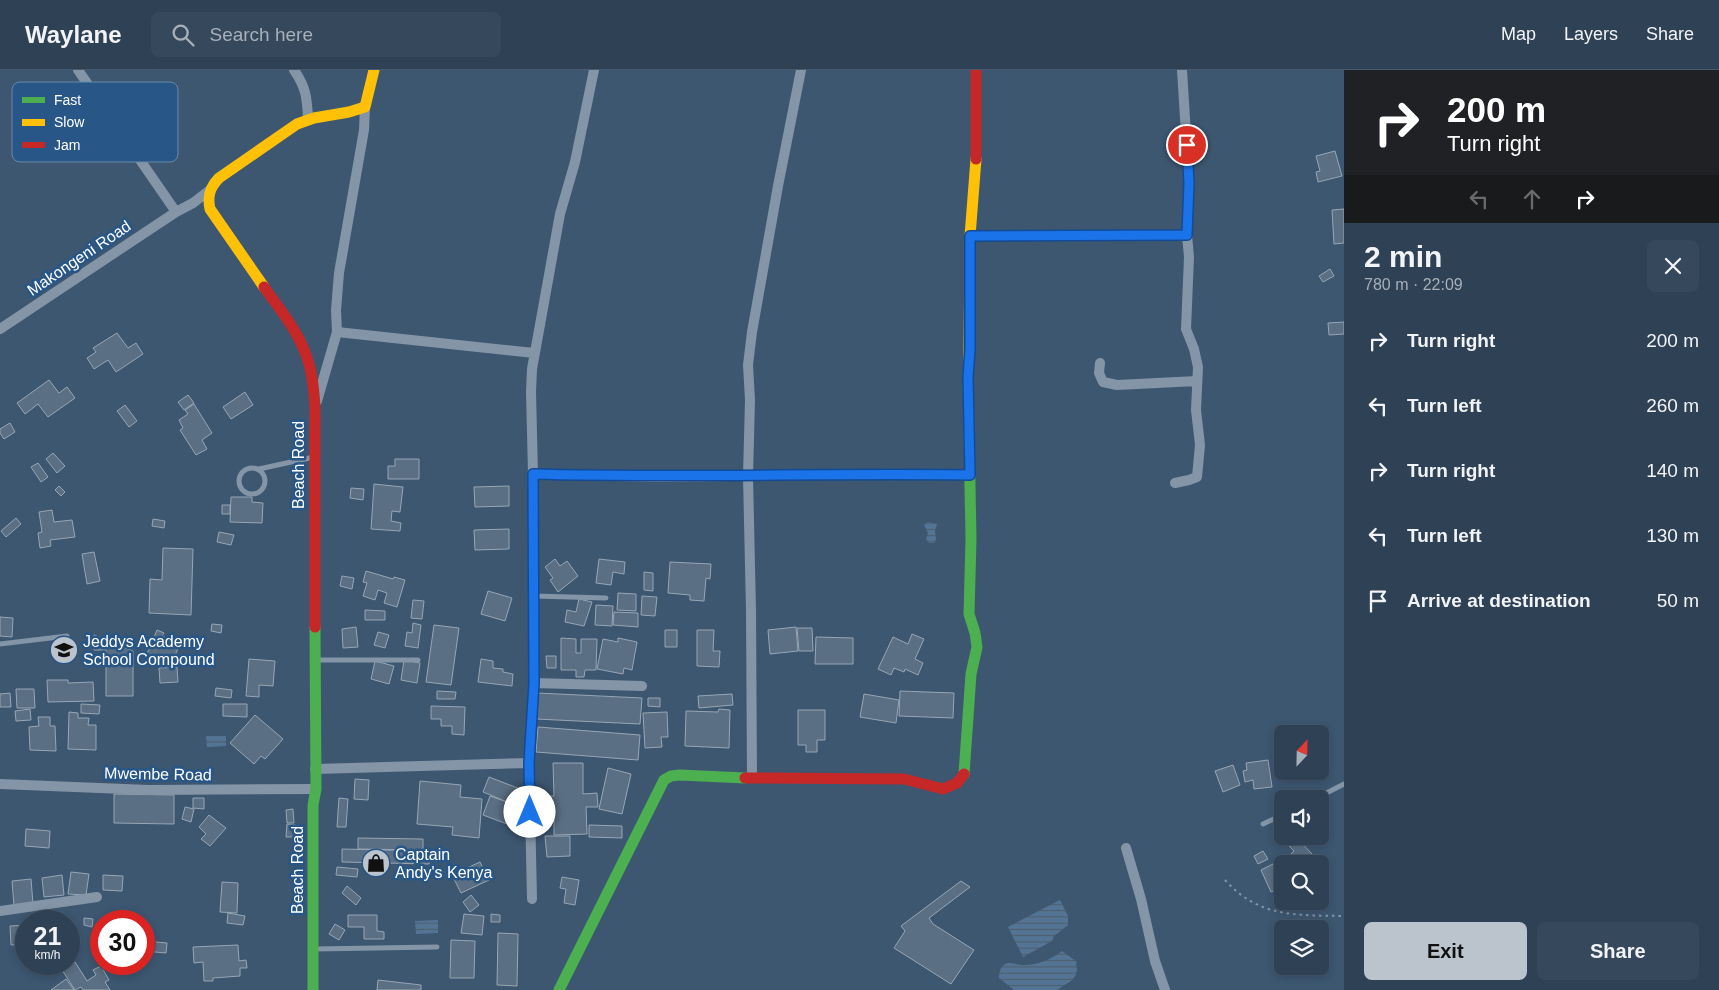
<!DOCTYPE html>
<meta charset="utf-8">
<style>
body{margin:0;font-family:Helvetica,sans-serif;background:#36485b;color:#f1f3f6;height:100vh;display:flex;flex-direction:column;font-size:19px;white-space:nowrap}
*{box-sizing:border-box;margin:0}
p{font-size:16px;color:#a7afb9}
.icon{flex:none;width:28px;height:28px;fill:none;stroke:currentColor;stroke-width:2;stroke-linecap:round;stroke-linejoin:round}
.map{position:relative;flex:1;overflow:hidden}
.drawer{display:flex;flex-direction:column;background:#2e4155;width:375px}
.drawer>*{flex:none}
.hud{background:#202124;color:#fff;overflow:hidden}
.needle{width:32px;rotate:22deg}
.controls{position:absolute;left:1274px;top:655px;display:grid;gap:10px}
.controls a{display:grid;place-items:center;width:55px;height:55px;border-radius:8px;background:#2e4155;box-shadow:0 2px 8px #0003,0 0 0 1px #495a6c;font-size:25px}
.speed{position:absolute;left:15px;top:840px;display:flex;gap:10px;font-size:25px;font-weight:700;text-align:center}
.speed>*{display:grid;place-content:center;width:65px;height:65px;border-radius:50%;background:#2e4155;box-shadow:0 2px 8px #0003,0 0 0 1px #495a6c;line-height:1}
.speed small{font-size:12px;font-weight:400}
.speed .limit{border:8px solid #d22;background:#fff;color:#111}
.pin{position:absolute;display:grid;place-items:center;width:42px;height:42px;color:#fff;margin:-21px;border:2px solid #fff;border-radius:50%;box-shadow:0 1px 5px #0007}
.me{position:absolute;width:55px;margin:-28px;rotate:0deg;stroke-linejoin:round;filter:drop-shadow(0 0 4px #0008)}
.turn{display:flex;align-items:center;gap:18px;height:105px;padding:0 20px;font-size:22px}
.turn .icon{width:65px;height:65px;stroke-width:2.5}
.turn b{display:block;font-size:35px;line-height:42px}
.lanes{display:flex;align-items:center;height:48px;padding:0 20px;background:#0003;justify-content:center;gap:25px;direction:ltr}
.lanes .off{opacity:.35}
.round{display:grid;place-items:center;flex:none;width:52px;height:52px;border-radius:8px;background:#36485b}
.head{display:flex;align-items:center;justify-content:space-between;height:85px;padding:0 20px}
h1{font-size:30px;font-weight:600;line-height:38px}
.cta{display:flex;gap:10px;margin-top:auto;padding:10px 20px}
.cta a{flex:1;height:58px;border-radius:8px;background:#bbc4cd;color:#111;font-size:20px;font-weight:600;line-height:58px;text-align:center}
.cta a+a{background:#36485b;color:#f1f3f6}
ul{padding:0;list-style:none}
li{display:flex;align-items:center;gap:15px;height:65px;padding:0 20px}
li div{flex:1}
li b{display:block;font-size:19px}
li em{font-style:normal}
header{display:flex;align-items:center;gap:30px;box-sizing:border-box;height:70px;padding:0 25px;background:#2e4155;border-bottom:1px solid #495a6c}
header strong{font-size:24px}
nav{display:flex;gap:28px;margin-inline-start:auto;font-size:18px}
.search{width:350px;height:45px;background:#36485b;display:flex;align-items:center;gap:12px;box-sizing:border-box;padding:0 18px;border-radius:8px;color:#a7afb9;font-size:19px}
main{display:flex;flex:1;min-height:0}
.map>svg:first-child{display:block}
.water{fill:url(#water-rules)}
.building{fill:#5a6f83;stroke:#97a6b5}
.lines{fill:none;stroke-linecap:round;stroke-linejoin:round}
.path{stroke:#8495a7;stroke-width:2;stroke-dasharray:2.5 4;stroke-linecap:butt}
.lane{stroke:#8495a7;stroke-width:5}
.street{stroke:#8495a7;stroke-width:10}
.fast{stroke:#4caf50;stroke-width:11}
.slow{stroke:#ffc107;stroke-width:11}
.jam{stroke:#c62828;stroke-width:11}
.route-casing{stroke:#114b97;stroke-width:12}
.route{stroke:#1a73e8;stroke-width:9}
.labels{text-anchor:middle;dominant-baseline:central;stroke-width:5;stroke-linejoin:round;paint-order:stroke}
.street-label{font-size:16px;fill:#fff;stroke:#275687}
.poi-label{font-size:16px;fill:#fff;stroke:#275687;text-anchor:start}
.key{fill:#275687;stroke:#6889ab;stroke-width:1}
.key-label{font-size:14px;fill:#fff}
</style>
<header>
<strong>Waylane</strong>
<div class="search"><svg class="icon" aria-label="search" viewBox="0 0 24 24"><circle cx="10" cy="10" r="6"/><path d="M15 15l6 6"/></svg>Search here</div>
<nav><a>Map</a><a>Layers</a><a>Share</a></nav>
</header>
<main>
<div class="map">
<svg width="1344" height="920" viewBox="0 0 1344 920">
<defs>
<pattern id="water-rules" width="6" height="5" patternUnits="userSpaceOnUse" patternTransform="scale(1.25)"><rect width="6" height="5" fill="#547496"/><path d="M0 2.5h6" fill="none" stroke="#505e6d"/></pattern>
</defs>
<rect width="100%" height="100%" fill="#3d5771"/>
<!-- water -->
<path class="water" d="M928,452L937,454L935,461L936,469L934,473H929L926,469L928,463L924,455Z
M206,666H226V676L207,677Z
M1060,830L1068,846V855L1054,866L1052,871L1023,887L1008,857Z
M438,850V863L416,864L415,851Z
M1062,881L1077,892L1076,894L1077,899L1076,905L1071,911L1057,920H1014L999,908C999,903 1000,897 1005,894C1011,891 1018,896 1025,895C1037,895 1052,889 1062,881Z"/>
<!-- building -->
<path class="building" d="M1335,81L1342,106L1318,112L1316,102L1320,101L1316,86Z
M1344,139V173L1334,174L1332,140Z
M1330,199L1334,206L1323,212L1319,206Z
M1344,252V264L1329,265L1328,253Z
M117,263L128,278L136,273L143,284L116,302L108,290L94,299L87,288L96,282L93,278Z
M49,310L59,323L67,317L75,328L48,347L38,334L25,344L17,333Z
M245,322L253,335L231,349L223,337Z
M188,325L194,333L184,340L178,332Z
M194,334L212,363L202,370L207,379L196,385L180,360L183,358L179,350L188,344L185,340Z
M125,335L137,351L129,357L117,341Z
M10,353L15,362L4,369L0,363V359Z
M53,383L65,396L57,403L46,389Z
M395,389H419V409H388V396H395Z
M38,393L48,407L41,412L31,397Z
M374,414L403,417L400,442L392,441L391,451L401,453L400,461L371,459Z
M59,416L65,422L61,426L55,420Z
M509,416V436L475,437L474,417Z
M351,418L364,419L363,430L350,428Z
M231,427H252V432L263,433L262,453L230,452Z
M222,435H230V444H222Z
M52,440L54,452L72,450L75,467L50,470L51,476L40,478L38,463L42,462L39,442Z
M16,448L21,454L6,467L1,461Z
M153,449L165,451L164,458L152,456Z
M509,459V479L475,480L474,460Z
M219,462L234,465L231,475L217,472Z
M163,478L193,479L191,545L149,543L150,509L162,510Z
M94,482L100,511L87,514L82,484Z
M555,489L560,496L567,491L578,506L558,522L550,510L553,508L545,497Z
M599,489L625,492L624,504L613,502L611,515L596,513Z
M670,492L711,494L710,509L706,508L704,531L690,530V525L668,523Z
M366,501L393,509L394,507L405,510L397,537L384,533L387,523L378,520L375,530L363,526L367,513L363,512Z
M644,502L653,503V521L644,520Z
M342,506L354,508L352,519L340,516Z
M488,521L512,528L505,551L481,544Z
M618,523L636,524V541L617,540Z
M642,526L657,527L655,546L641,545Z
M579,529L592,532L584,556L565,552L567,540L576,542Z
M413,530L424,531L422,549L411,548Z
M596,535L613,536L612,556L595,555Z
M365,540L385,541V550H365Z
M614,542L638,543V557L613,555Z
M0,547L13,548L12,567L0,566Z
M413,553L421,555L418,578L405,576L407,562L412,563Z
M212,554L222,555L221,563L211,561Z
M434,555L459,558L451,615L426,612Z
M356,557L358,577L343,578L342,559Z
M796,557L798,581L770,584L768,560Z
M797,558H812L813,581H799Z
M157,560L164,563L162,566L180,573L171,596L146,586Z
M665,560H677V577H665Z
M697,560H714L713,581H720L719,597L697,596Z
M378,562L389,565L385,578L374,575Z
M912,564L924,569L915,589L923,593L918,605L905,599L904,602L894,598L891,605L878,599L893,567L908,574Z
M94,565L133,581V626H106V580H94Z
M816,567L853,568V594H815Z
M561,568L576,569V583H581V569H597L596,600H585L584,607H576V600H561Z
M618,568L637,572L632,600L624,598L623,604L597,599L603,569L618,572Z
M546,586H556V598H547Z
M249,589L275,591L273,616L259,615V627L246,626Z
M481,589L493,591V598L503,599V602L513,604L512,616L478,612Z
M404,590L420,593L417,613L401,610Z
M375,591L394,596L389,614L371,609Z
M177,597L178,612L160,613L159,598Z
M47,610H68V613L93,612L94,631L48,632Z
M216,618L232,620L231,628L215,626Z
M16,619H34L35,638H17Z
M437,621L456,622L455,629H437Z
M900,621L954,623L953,648L899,646Z
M10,623L11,637H0V624Z
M537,623L642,628L640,654L536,649Z
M732,624L733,635L699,638L698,626Z
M864,624L899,630L896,653L860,647Z
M648,628H660V637L648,636Z
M81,634L100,635L99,644L81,643Z
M223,634H247V647L223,646Z
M431,636L465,637L464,665L452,664V656H441V649H431Z
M30,639L31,650L16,651L15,641Z
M719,639L730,640L729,678L685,676L686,641L718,642Z
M798,640H825V670H817V682H806V675H798Z
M69,642L78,643V648H89L88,655H96V680L68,679Z
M667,642L668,667H661L662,677L645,678L643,643Z
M255,645L283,669L265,689L261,686L254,694L230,673Z
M38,647H50V656H55L56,681L30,680L29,657L39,656Z
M538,657L640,665L638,690L536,682Z
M1268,690L1272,717L1254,719L1253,710L1245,712L1243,701L1247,700L1246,693Z
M553,693H583V724L597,723L598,737H586L587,764L554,765V738L543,739V726H554Z
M1233,695L1240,715L1223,722L1215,701Z
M608,698L631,704L622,744L599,739Z
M489,707L528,722L522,738L483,722Z
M355,709L369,710L368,730L354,729Z
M420,711L461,715L460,727L482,729L479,768L452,765L453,757L417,754Z
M114,724L174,725V754L114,753Z
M490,726L515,735L507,754L483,745Z
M193,728H204V739L193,738Z
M339,728L348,729L346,757H337Z
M185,737L194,739L191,752L182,749Z
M293,739L294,753H287L286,740Z
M209,745L226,758L210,776L201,769L206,764L199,757Z
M287,754L296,755L295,767H286Z
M589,755L622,756V768L589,767Z
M26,759L50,761L49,778L25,776Z
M545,766H570V786L547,787Z
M1295,766L1312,784L1302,794H1290L1286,789L1294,781L1286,773Z
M358,768L423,769V780L358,779Z
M342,779L429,781V794L342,792Z
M1263,781L1268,789L1258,794L1254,786Z
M480,792L489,810L461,823L452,805Z
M1277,792L1282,804V817L1271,822L1261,800Z
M337,797L358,799L357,807L336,805Z
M71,802L89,804L86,825L68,824Z
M62,805L64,825L44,827L42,808Z
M103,805L123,806L122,821L103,820Z
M562,807L579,810L575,835L564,833L566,819L560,818Z
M31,809L33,834L14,836L12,811Z
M961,811L970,817L929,848L933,854L974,880L951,914L894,878L905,861L901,856Z
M222,812L238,813L237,843L220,842Z
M347,816L361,828L356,835L342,823Z
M471,825L479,835L470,842L463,832Z
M114,843L126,844L125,851H112Z
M228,843L245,846L243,855L227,853Z
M464,844L484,846L482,865L461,863Z
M491,844L500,845V852H491Z
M348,845H377V861L384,862V869H364V857H348Z
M84,848L93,849L92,857L84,855Z
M335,854L345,860L339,870L329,864Z
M26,855V874L11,875L10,856Z
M498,863L518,864L517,916L497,915Z
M451,870L475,871L474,908H450Z
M144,871L167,873L166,883L144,881Z
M238,875L239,891L246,890L247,898H240V906L213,908V911H204L203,892L194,893L193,877Z
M75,892L87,911L96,905L93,900L101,896L109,910L105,912L110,920H83L81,917L75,920L62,900Z
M66,909L74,920H51Z
M378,910L421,915V920H377Z"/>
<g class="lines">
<!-- path -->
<path class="path" d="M1225,810C1259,848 1297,845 1344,846"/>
<!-- lane -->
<path class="lane" d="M239 411a13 13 0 1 1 26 0a13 13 0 1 1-26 0Z
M259,399L314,387
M534,526L606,528
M0,574L67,566
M315,590H418
M1315,729L1344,714
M1263,754L1282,745
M314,879L437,877"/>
<!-- street -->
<path class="street" d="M78,0L176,142
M294,0C306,17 307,28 308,48
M970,166L1187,165L1189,113L1182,0
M0,259L176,142L193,133L210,120
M337,262L534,283
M1100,293L1099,303L1103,312L1117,315L1197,311
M317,331L337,262L336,240L339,203L364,60L365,37
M533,404L657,407L870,404L969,405
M1175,413L1189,410L1197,407L1200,375L1196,340L1198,297L1194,279L1186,259L1189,187L1187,165
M534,613L642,616
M315,699L529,693
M752,708L751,541L748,406L750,330L748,295L752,262L778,116L801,0
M0,714L149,720L316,719
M1126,778L1141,829L1155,891L1165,920
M532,829L529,693L534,613L533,404L531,322L532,299L560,144L575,92L594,0
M0,841L97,827"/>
<!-- fast -->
<path class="fast" d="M964,704L971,604L977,577L975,563L969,544L971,469L968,307L969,287
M313,920V735L316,719L315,557
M559,920L664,710L671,706L680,705L745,708"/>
<!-- slow -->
<path class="slow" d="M264,217L210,139C207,126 210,117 219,108L297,54L314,48L349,42L365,37L374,0
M969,287L970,166L976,89"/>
<!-- jam -->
<path class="jam" d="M976,0V89
M264,217C280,240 300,263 308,291C313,306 314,322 315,337V557
M745,708L904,709L943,719L957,713L964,704"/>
</g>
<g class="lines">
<defs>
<path id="route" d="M530,742L529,693L534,613L533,404C679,408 824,403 970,405L968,307L970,279V166L1187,165L1189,113L1187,75"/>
</defs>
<!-- route casing -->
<use href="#route" class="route-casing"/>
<!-- route -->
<use href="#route" class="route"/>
</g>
<!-- icons -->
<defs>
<symbol id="school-disc" viewBox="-11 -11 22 22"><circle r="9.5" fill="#bbc4cd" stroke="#275687"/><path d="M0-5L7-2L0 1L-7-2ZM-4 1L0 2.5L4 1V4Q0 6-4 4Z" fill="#111"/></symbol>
<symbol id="shop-disc" viewBox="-11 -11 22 22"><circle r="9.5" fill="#bbc4cd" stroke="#275687"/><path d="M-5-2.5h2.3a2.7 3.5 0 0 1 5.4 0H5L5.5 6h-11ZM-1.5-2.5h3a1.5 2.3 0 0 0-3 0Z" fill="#111"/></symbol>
</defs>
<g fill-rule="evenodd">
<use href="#school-disc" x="48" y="564" width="32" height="32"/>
<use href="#shop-disc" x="360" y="777" width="32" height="32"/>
</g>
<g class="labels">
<!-- street labels -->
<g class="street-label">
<text transform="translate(79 188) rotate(-34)">Makongeni Road</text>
<text transform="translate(298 395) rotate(-90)">Beach Road</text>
<text transform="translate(158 704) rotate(1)">Mwembe Road</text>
<text transform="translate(297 800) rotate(-90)">Beach Road</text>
</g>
<!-- poi labels -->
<g class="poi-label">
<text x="83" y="571">Jeddys Academy<tspan x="83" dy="18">School Compound</tspan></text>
<text x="395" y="784">Captain<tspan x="395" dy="18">Andy's Kenya</tspan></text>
</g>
</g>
<!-- legend -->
<rect x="12" y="12" width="166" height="80" rx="8" class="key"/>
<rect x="22" y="27" width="23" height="6" fill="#4caf50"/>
<rect x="22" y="49" width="23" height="7" fill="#ffc107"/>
<rect x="22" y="72" width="23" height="6" fill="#c62828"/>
<g class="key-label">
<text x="54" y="35">Fast</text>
<text x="54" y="57">Slow</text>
<text x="54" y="80">Jam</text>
</g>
</svg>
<div class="controls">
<a><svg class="needle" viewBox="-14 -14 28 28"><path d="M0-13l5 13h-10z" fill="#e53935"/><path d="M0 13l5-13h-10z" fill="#a7afb9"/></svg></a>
<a><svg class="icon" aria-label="sound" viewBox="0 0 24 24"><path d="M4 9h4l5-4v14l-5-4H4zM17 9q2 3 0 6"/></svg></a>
<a><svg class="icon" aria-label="search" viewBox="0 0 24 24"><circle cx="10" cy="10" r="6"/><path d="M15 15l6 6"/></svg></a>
<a><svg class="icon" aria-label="layers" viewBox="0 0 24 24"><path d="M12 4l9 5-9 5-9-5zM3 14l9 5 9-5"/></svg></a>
</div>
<div class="speed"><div>21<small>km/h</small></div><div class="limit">30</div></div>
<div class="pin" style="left:1187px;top:75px;background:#d93025"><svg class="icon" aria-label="arrive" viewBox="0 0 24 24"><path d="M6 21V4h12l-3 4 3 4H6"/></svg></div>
<svg class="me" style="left:530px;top:742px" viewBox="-20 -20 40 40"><circle r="19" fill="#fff"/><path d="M0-13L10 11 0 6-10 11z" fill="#1a73e8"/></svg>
</div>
<section class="drawer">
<div class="hud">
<div class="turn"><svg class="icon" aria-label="right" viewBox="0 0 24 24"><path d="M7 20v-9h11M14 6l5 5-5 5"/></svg><div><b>200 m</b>Turn right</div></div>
<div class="lanes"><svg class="icon off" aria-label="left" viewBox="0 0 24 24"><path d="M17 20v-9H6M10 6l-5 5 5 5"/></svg><svg class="icon off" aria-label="ahead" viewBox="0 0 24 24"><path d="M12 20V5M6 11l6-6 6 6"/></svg><svg class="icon" aria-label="right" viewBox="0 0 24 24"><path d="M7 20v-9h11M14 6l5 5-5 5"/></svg></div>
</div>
<div class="head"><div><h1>2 min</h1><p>780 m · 22:09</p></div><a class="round"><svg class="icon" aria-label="close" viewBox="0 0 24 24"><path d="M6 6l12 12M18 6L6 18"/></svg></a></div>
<ul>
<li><svg class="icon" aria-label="right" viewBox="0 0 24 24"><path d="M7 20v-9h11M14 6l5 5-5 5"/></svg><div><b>Turn right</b></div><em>200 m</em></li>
<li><svg class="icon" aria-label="left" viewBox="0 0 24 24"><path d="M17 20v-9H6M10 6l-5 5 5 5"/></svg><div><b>Turn left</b></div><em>260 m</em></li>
<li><svg class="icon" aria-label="right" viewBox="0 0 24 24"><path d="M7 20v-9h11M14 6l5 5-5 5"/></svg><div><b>Turn right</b></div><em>140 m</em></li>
<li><svg class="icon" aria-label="left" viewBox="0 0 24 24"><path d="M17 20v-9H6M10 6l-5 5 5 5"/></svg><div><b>Turn left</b></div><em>130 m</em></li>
<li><svg class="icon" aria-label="arrive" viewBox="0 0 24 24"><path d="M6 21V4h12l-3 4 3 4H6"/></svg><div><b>Arrive at destination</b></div><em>50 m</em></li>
</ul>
<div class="cta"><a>Exit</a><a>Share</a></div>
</section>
</main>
